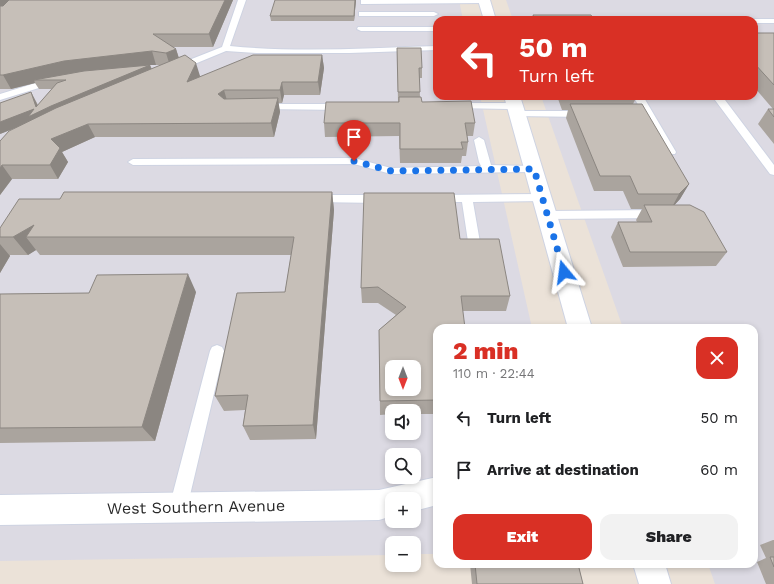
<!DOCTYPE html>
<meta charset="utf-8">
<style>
body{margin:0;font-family:"Work Sans",sans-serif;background:#f2f2f2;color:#202124;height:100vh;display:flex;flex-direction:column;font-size:15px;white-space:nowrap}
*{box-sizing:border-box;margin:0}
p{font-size:13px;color:#757577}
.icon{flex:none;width:22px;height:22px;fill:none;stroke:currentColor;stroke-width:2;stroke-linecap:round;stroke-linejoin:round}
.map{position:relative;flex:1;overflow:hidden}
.panel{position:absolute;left:433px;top:324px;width:325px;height:244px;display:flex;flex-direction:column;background:#fff;border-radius:12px;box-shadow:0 2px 6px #0003}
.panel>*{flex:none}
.guide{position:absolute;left:433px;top:16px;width:325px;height:84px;border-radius:12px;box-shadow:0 2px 6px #0003;background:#d93025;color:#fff;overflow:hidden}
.needle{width:26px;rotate:180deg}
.tools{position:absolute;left:385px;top:360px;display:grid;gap:8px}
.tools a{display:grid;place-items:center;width:36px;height:36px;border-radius:8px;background:#fff;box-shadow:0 2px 6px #0003;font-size:20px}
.pin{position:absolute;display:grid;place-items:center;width:34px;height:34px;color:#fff;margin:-41px -17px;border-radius:50% 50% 50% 0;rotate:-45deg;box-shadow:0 0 4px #0007}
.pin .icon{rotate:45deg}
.me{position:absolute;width:44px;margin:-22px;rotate:344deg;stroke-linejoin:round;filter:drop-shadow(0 0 3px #0008)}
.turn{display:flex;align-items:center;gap:14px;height:84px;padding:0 20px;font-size:18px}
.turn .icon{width:52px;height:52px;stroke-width:2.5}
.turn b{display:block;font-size:28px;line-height:34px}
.round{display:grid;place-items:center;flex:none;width:42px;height:42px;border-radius:12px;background:#f2f2f2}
.head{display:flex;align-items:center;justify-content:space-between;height:68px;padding:0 20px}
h1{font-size:24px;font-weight:800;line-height:30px;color:#d93025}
.action{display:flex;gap:8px;margin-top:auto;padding:8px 20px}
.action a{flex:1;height:46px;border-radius:12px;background:#d93025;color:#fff;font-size:16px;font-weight:800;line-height:46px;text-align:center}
.action a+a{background:#f2f2f2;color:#202124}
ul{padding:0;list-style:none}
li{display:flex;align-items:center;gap:12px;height:52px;padding:0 20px}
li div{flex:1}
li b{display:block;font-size:15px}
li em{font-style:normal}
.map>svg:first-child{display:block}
.industrial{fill:#dcdae3;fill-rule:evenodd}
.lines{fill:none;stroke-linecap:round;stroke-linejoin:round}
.service-casing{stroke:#ced3e2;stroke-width:2}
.minor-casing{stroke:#ced3e2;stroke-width:2}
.secondary-casing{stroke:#ced3e2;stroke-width:2}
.service{fill:#fff;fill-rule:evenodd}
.minor{fill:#fff;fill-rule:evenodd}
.secondary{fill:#fff;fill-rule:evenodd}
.wall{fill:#aaa49e;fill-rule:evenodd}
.shaded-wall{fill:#8b8681}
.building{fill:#c6bfb8;stroke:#8b8681;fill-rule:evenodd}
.route{stroke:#1a73e8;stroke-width:7;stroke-dasharray:0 12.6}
.labels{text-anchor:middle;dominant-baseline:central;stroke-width:3;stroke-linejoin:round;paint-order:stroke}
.near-street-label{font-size:16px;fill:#282828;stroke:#fff}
</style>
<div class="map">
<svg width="774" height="584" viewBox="0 0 774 584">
<rect width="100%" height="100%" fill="#ebe2d8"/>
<!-- industrial -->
<path class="industrial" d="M0,0H459L463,20H437V96H480L532,328H437V554H414V543H392V555L0,561ZM392,367H414V389H392ZM392,411H414V433H392ZM392,455H414V477H392ZM392,499H414V521H392Z
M506,0H774V584H715L708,564H754V328H623L541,96H754V20H513Z"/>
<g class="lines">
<defs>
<path id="service" d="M238,0H246L230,46C298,53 368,48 437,46V50L349,53H256L226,51L180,70H174L173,68L174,66L222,47Z
M361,0H487L488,1L484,3L364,4H361Z
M359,12H434L438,14L434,16H359Z
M754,19H774V23H754V20H751Z
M358,27H437V31H361L357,29Z
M52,78L55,79L56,81L55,83L0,100V94Z
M633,96H643L676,152L675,154H667Z
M712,96H722L774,165V175L770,174Z
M455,103H515L520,106L515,109L452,108L450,106Z
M263,104H343L348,107L343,110L260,109L258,107L260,105Z
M517,111H585L590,114L585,117L514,116L512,114L514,112Z
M479,137L484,140L491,165L534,166L539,169L534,172L391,174L354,164L133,165L128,162L133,159L354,158L391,168L481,166L479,162L474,140Z
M542,194L546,195L548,198L546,201L473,202L481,248L479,251L475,252L471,251L469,248L462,202H434L432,199L434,196L438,195Z
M316,195H380L384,196L386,199L384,202L380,203L312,202L310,199L312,196Z
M657,210L661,211L663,214L661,217L657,218L547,219L543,218L541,215L543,212L547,211Z
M217,345L222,347L224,351L187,508L184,514L178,517L172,514L169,508L210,351L212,347Z"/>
<path id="minor" d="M437,477V505L414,511V499H392V516L379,520L0,525V495L379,490Z"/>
<path id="secondary" d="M478,0H490L496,20H484Z
M504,96H520L592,328H568Z
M633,564H665L671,584H639Z"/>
</defs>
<!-- service casing -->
<use href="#service" class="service-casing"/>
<!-- minor casing -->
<use href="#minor" class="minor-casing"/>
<!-- secondary casing -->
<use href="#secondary" class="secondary-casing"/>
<!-- service -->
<use href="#service" class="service"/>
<!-- minor -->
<use href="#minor" class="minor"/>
<!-- secondary -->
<use href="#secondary" class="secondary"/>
</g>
<!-- wall -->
<path class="wall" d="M0,0H233L213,47H172L176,49L179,58L200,76V77L322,55L324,68L320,95H284L282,103H278L280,112L274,137H95L62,152L68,162L58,179H12L0,195V141L15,128L0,134L31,92L38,105L52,89H39L35,83L11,89H0ZM150,65H161L152,69Z
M356,0L354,21H271L270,16Z
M533,15L594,20H532Z
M754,33H774V144L758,124L768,109H773L754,87Z
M397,48L422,68V78H419L420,97L422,102L475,123L473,136H467L468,142L466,156H462L461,163H400L399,136L325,137L324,123L398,102Z
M557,96H637L633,104L689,184L680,199L674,205L727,252L716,266L623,267L611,237L618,222H637L636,220L642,209H631L623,191H594L566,118L568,110H562Z
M332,192L334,210L316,439L250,440L243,426L245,410L224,411L215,396L285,292L291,255H40L36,250L28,255H10V256L0,273V228L60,199Z
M460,239L510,296L506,311H463L437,328V414H414V411H392V414L380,415L379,330L396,315L378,303H362L361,288Z
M196,292L155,441L0,443V294Z
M773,540H774V584H766L757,562L766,558L760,545Z
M470,564H578L583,584H472Z"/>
<!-- shaded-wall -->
<path class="shaded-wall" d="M0,0H16L0,12Z
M225,0H233L213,47L209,34Z
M355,0H356L354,21V16Z
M176,49L180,62L170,66L166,53Z
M152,51L156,65H150L153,74L0,134V122L36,107L31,92L36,102L40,111L51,106L149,65L34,80L35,83L11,89L3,75L64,61Z
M322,55L324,68L320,95L318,82Z
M196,63L200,76L192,95L187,82Z
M282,82L284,95L282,103L280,90Z
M224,90L228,104L218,94Z
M278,98L280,112L274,137L271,123Z
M88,124L95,137L62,152L68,162L58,179L50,165L51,139Z
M2,165L12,179L0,195V168Z
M689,184L680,199L671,209L679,194Z
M332,192L334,210L316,439L313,425Z
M34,225L26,237L36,250L28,255L13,237Z
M0,244L10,256L0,273Z
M188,274L196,292L155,441L142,427Z"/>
<!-- building -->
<path class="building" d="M9,0H225L209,34H153L176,49L166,53L152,51L64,61L3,75H0V6H3Z
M275,0H355L354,16H270Z
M533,15H591L594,20H535Z
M754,33H774V85L754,63Z
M397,48H421L422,68H419L420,92H398Z
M185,55L196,63L187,82L253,55H322L318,82H282L280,90H224L218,94L224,99L278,98L271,123L88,124L51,139L60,148L50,165H2L0,168V141L9,131L56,108Z
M150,65L51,106L28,117L34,109L0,122V103L31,92L36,107L57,83L66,80H34L84,71Z
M399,97H421L422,102L471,101L475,123H465L468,142H461L463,149H400V123H324L326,102H399Z
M570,104H642L689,184L679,194H638L630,176H600Z
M768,109H774V117Z
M64,192H332L313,425L243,426L248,395L215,396L237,293L285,292L294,237H26L34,225L13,237H0V228L19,199H60Z
M364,193H454L460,239H499L510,296H461L465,328H437V400L380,401L379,330L406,307L378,287L361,288ZM392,367H414V389H392Z
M644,205H690L704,212L727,252H630L618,222H652Z
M188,274L142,427L0,428V294L89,293L97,275Z
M770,557H774V567Z
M475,564H578L583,584H477Z"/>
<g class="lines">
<!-- route -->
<path class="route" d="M354,161L391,171L534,169L564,272"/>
</g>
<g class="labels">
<!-- near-street labels -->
<g class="near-street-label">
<text transform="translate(196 507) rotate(-1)">West Southern Avenue</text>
</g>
</g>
</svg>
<div class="tools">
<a><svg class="needle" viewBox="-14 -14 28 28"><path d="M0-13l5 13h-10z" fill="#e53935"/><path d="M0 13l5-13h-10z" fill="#757577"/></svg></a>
<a><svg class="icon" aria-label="sound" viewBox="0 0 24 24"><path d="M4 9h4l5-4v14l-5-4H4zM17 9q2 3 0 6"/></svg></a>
<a><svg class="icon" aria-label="search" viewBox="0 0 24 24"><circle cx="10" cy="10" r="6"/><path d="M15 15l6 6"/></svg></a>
<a>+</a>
<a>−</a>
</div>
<div class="pin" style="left:354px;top:161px;background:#d93025"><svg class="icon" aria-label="arrive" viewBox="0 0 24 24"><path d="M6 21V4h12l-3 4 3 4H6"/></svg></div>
<svg class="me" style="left:564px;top:272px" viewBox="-20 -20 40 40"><path d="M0-17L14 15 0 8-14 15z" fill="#1a73e8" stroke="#fff" stroke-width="4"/></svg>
<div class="guide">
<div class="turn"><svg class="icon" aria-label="left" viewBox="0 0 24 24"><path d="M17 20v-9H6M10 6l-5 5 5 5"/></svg><div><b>50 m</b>Turn left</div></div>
</div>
<section class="panel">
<div class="head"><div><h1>2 min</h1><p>110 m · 22:44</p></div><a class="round" style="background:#d93025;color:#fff"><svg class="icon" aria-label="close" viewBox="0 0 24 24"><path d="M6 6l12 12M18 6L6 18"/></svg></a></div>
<ul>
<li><svg class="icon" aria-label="left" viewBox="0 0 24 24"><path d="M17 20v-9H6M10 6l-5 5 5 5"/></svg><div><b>Turn left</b></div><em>50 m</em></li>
<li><svg class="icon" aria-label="arrive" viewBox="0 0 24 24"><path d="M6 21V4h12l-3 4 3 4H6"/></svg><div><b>Arrive at destination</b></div><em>60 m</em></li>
</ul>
<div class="action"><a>Exit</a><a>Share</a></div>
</section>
</div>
